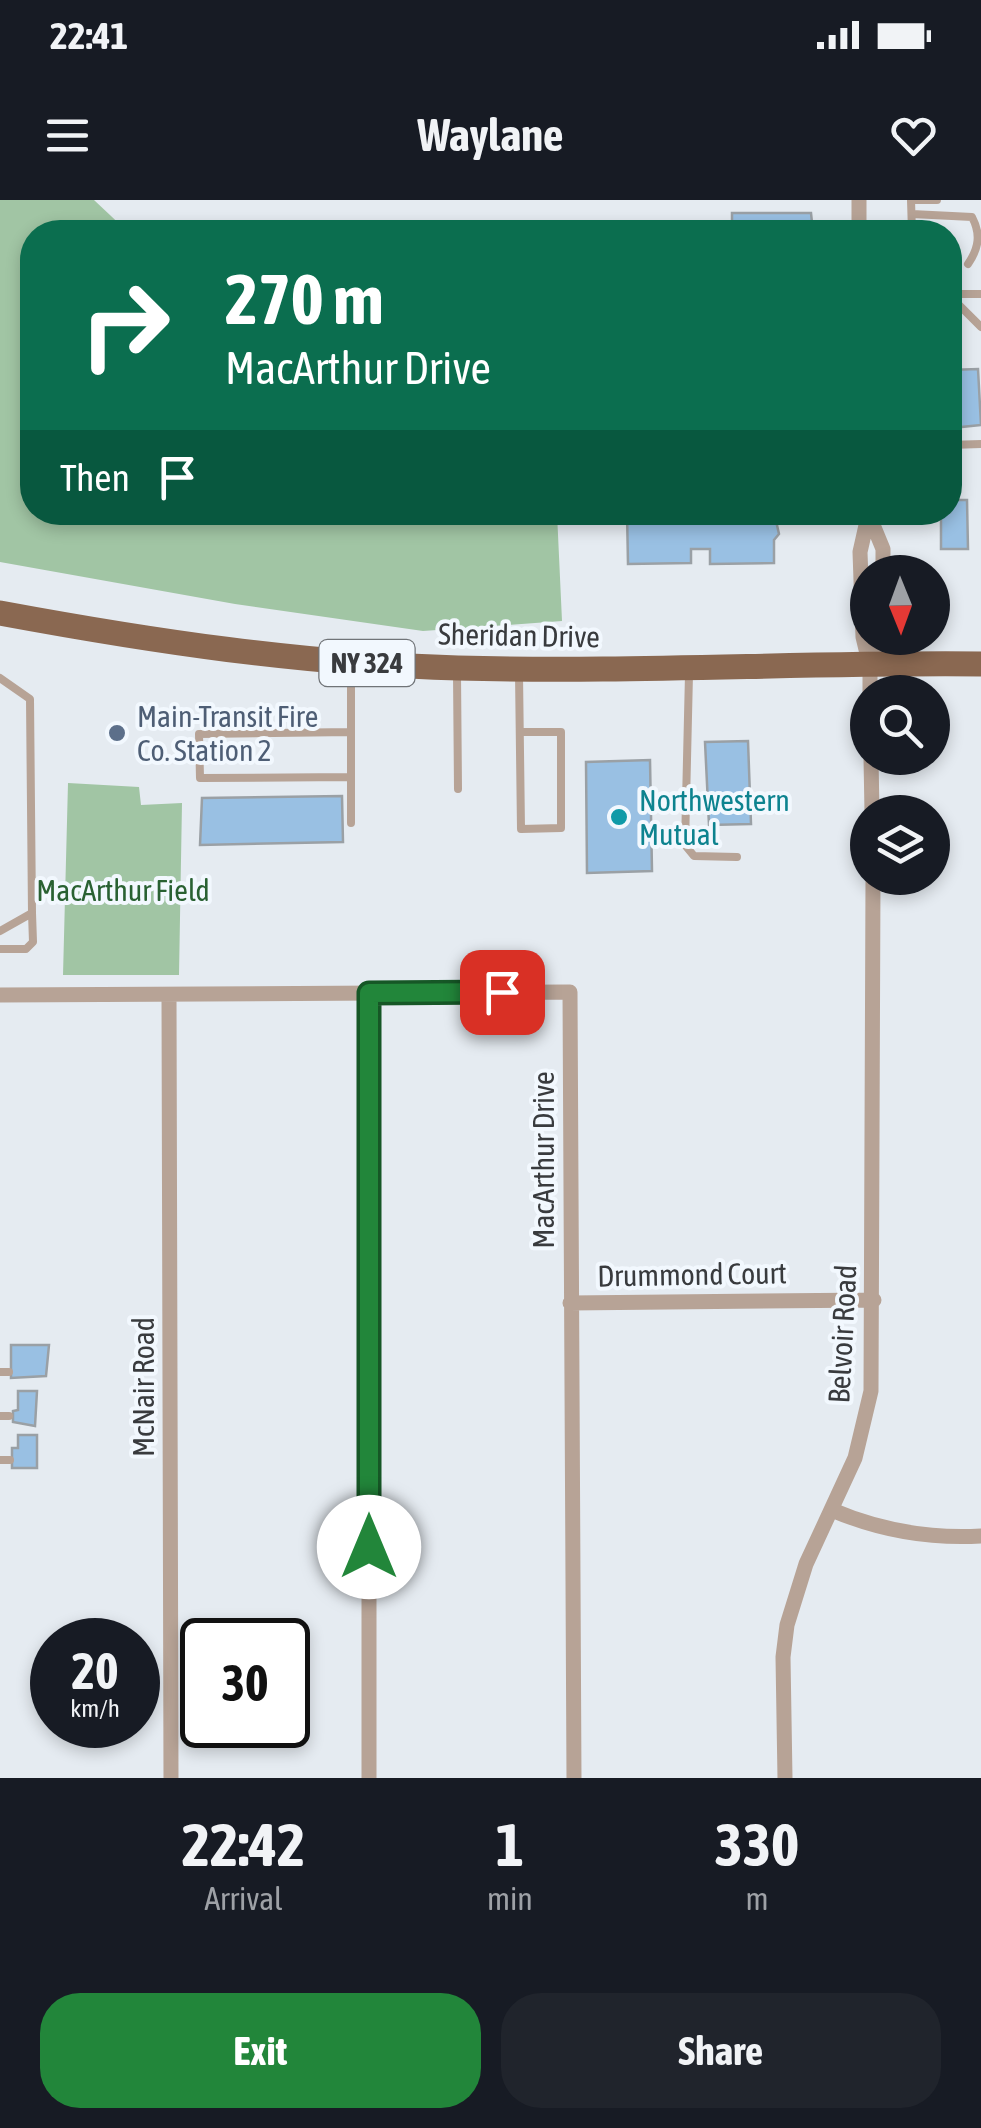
<!DOCTYPE html>
<style>
body{margin:0;font-family:"Asap Condensed",sans-serif;background:#20242c;color:#f1f3f6;height:100vh;display:flex;flex-direction:column;font-size:38px;white-space:nowrap}
*{box-sizing:border-box;margin:0}
p{font-size:32px;color:#9ea1a6}
.icon{flex:none;width:55px;height:55px;fill:none;stroke:currentColor;stroke-width:2;stroke-linecap:round;stroke-linejoin:round}
.map{position:relative;height:1578px;overflow:hidden}
.details{display:flex;flex-direction:column;background:#171b24;flex:1}
.details>*{flex:none}
.banner{position:absolute;left:20px;top:20px;width:942px;height:305px;border-radius:40px;box-shadow:0 5px 15px #0003;background:#0b6e4f;color:#fff;overflow:hidden}
.needle{width:65px;rotate:179deg}
.buttons{position:absolute;left:850px;top:355px;display:grid;gap:20px}
.buttons a{display:grid;place-items:center;width:100px;height:100px;border-radius:50%;background:#171b24;box-shadow:0 5px 15px #0003;font-size:50px}
.speed{position:absolute;left:30px;top:1418px;display:flex;gap:20px;font-size:50px;font-weight:700;text-align:center}
.speed>*{display:grid;place-content:center;width:130px;height:130px;border-radius:50%;background:#171b24;box-shadow:0 5px 15px #0003;line-height:1}
.speed small{font-size:25px;font-weight:400}
.speed .limit{border:5px solid #111;border-radius:15px;background:#fff;color:#111}
.pin{position:absolute;display:grid;place-items:center;width:85px;height:85px;color:#fff;margin:-42px;border-radius:20px;box-shadow:0 5px 15px #0006}
.me{position:absolute;width:110px;margin:-55px;rotate:0deg;stroke-linejoin:round;filter:drop-shadow(0 0 8px #0008)}
.turn{display:flex;align-items:center;gap:35px;height:210px;padding:0 40px;font-size:45px}
.turn .icon{width:130px;height:130px;stroke-width:2.5}
.turn b{display:block;font-size:70px;line-height:85px}
.then{display:flex;align-items:center;height:95px;padding:0 40px;background:#0003;gap:20px;font-size:38px}
.eta{display:flex;justify-content:space-evenly;align-items:center;height:170px;text-align:center}
.eta b{font-size:60px;font-weight:700;line-height:70px}
.button{display:flex;gap:20px;margin-top:auto;padding:20px 40px}
.button a{flex:1;height:115px;border-radius:40px;background:#22863a;color:#fff;font-size:40px;font-weight:700;line-height:115px;text-align:center}
.button a+a{background:#20242c;color:#f1f3f6}
.status{display:flex;justify-content:space-between;align-items:center;height:70px;padding:0 50px;background:#171b24;direction:ltr}
.status svg{height:28px;fill:currentColor}
header{display:flex;justify-content:space-between;align-items:center;height:130px;padding:0 40px;background:#171b24;font-size:45px;font-weight:700}
.map>svg:first-child{display:block}
.green{fill:#a1c5a4}
.building{fill:#99c0e3;stroke:#9aa0a5;stroke-width:2.5}
.lines{fill:none;stroke-linecap:round;stroke-linejoin:round}
.lane{stroke:#b7a396;stroke-width:8}
.street{stroke:#b7a396;stroke-width:15}
.primary{stroke:#8a6851;stroke-width:25}
.route-casing{stroke:#165726;stroke-width:25}
.route{stroke:#22863a;stroke-width:18}
.service-dot{fill:#5c6f8a;stroke:#f2f8fe;stroke-width:4}
.culture-dot{fill:#0f9aa8;stroke:#f2f8fe;stroke-width:4}
.labels{text-anchor:middle;dominant-baseline:central;stroke-width:8;stroke-linejoin:round;paint-order:stroke}
.shield{fill:#f2f8fe;stroke:#707478;stroke-width:2.5}
.shield-label{font-size:28px;font-weight:bold;fill:#393b3e}
.street-label{font-size:30px;fill:#393b3e;stroke:#f2f8fe}
.service-label{font-size:30px;fill:#4e5e75;stroke:#f2f8fe;text-anchor:start}
.culture-label{font-size:30px;fill:#0d838f;stroke:#f2f8fe;text-anchor:start}
.park-label{font-size:30px;fill:#296132;stroke:#f2f8fe}
</style>
<div class="status"><b>22:41</b><svg viewBox="0 0 49 12"><path d="M0 12V9h3v3zM5 12V6h3v6zM10 12V3h3v9zM15 12V0h3v12zM26 1h20v11H26zM47 4h2v5h-2z"/></svg></div>
<header><svg class="icon" aria-label="menu" viewBox="0 0 24 24"><path d="M4 6h16M4 12h16M4 18h16"/></svg>Waylane<svg class="icon" aria-label="heart" viewBox="0 0 24 24"><path d="M12 20l-8-8c-3-5 5-10 8-4 3-6 11-1 8 4z"/></svg></header>
<div class="map">
<svg width="981" height="1578" viewBox="0 0 981 1578">
<rect width="100%" height="100%" fill="#e5ebf1"/>
<!-- green -->
<path class="green" d="M0,0H94L128,32H32V312L557,313L562,421L423,431L235,404L0,362Z
M68,583L139,587L141,605L182,603L179,775H63Z"/>
<!-- building -->
<path class="building" d="M732,13H811L813,32H732Z
M978,169L981,225L951,228L950,170Z
M950,300H967L968,349H941V312H950Z
M627,312H774L779,334L774,340V363L710,364V349H691V363L628,364Z
M748,541L751,624L709,625L705,542Z
M650,560L652,671L587,673L586,562Z
M342,596L343,642L200,645L202,598Z
M11,1145H49L46,1176L11,1178Z
M18,1191H37L35,1226L13,1222V1211L18,1210Z
M18,1235H37V1268H12V1248H18Z"/>
<g class="lines">
<!-- lane -->
<path class="lane" d="M912,14L972,17C981,34 979,48 968,64
M912,32L911,0H937
M950,94H981
M950,96L981,127
M950,245L981,244
M351,468V623
M457,474L458,589
M519,474L521,629L561,628V532H520
M689,474L685,645L694,656L737,657
M0,478L30,499L32,713L0,731
M351,577L200,578L199,534L351,532
M0,749H26L33,742L32,713
M0,1172H9
M0,1216H9
M0,1260H10"/>
<!-- street -->
<path class="street" d="M859,0V32
M869,312L860,352L863,437L870,466V492
M869,315L883,349V372
M870,466L884,438
M871,558L872,612
M0,795L570,792L574,1578
M169,795L171,1578
M570,1103L874,1100
M832,1310C881,1331 928,1339 981,1336
M369,1578V793
M785,1578L783,1457L787,1425L806,1364L855,1258L871,1191L873,678"/>
<!-- primary -->
<path class="primary" d="M0,413C151,441 304,464 458,468C633,473 807,462 981,464"/>
</g>
<g class="lines">
<defs>
<path id="route" d="M369,1347V793L502,792"/>
</defs>
<!-- route casing -->
<use href="#route" class="route-casing"/>
<!-- route -->
<use href="#route" class="route"/>
</g>
<!-- markers -->
<circle class="service-dot" cx="117" cy="533" r="10"/>
<circle class="culture-dot" cx="619" cy="617" r="10"/>
<g class="labels">
<!-- shield labels -->
<rect class="shield" x="319.5" y="440" width="95" height="46" rx="8"/>
<g class="shield-label">
<text x="367" y="463">NY 324</text>
</g>
<!-- street labels -->
<g class="street-label">
<text transform="translate(519 435) rotate(1)">Sheridan Drive</text>
<text transform="translate(543 960) rotate(-90)">MacArthur Drive</text>
<text transform="translate(692 1074) rotate(-1)">Drummond Court</text>
<text transform="translate(842 1134) rotate(-87)">Belvoir Road</text>
<text transform="translate(143 1187) rotate(-90)">McNair Road</text>
</g>
<!-- service labels -->
<g class="service-label">
<text x="137" y="516">Main-Transit Fire<tspan x="137" dy="34">Co. Station 2</tspan></text>
</g>
<!-- culture labels -->
<g class="culture-label">
<text x="639" y="600">Northwestern<tspan x="639" dy="34">Mutual</tspan></text>
</g>
<!-- park labels -->
<g class="park-label">
<text x="123" y="690">MacArthur Field</text>
</g>
</g>
</svg>
<div class="buttons">
<a><svg class="needle" viewBox="-14 -14 28 28"><path d="M0-13l5 13h-10z" fill="#e53935"/><path d="M0 13l5-13h-10z" fill="#9ea1a6"/></svg></a>
<a><svg class="icon" aria-label="search" viewBox="0 0 24 24"><circle cx="10" cy="10" r="6"/><path d="M15 15l6 6"/></svg></a>
<a><svg class="icon" aria-label="layers" viewBox="0 0 24 24"><path d="M12 4l9 5-9 5-9-5zM3 14l9 5 9-5"/></svg></a>
</div>
<div class="speed"><div>20<small>km/h</small></div><div class="limit">30</div></div>
<div class="pin" style="left:502px;top:792px;background:#d93025"><svg class="icon" aria-label="arrive" viewBox="0 0 24 24"><path d="M6 21V4h12l-3 4 3 4H6"/></svg></div>
<svg class="me" style="left:369px;top:1347px" viewBox="-20 -20 40 40"><circle r="19" fill="#fff"/><path d="M0-13L10 11 0 6-10 11z" fill="#22863a"/></svg>
<div class="banner">
<div class="turn"><svg class="icon" aria-label="right" viewBox="0 0 24 24"><path d="M7 20v-9h11M14 6l5 5-5 5"/></svg><div><b>270 m</b>MacArthur Drive</div></div>
<div class="then">Then<svg class="icon" aria-label="arrive" viewBox="0 0 24 24"><path d="M6 21V4h12l-3 4 3 4H6"/></svg></div>
</div>
</div>
<section class="details">
<div class="eta">
<div><b>22:42</b><p>Arrival</p></div>
<div><b>1</b><p>min</p></div>
<div><b>330</b><p>m</p></div>
</div>
<div class="button"><a>Exit</a><a>Share</a></div>
</section>
